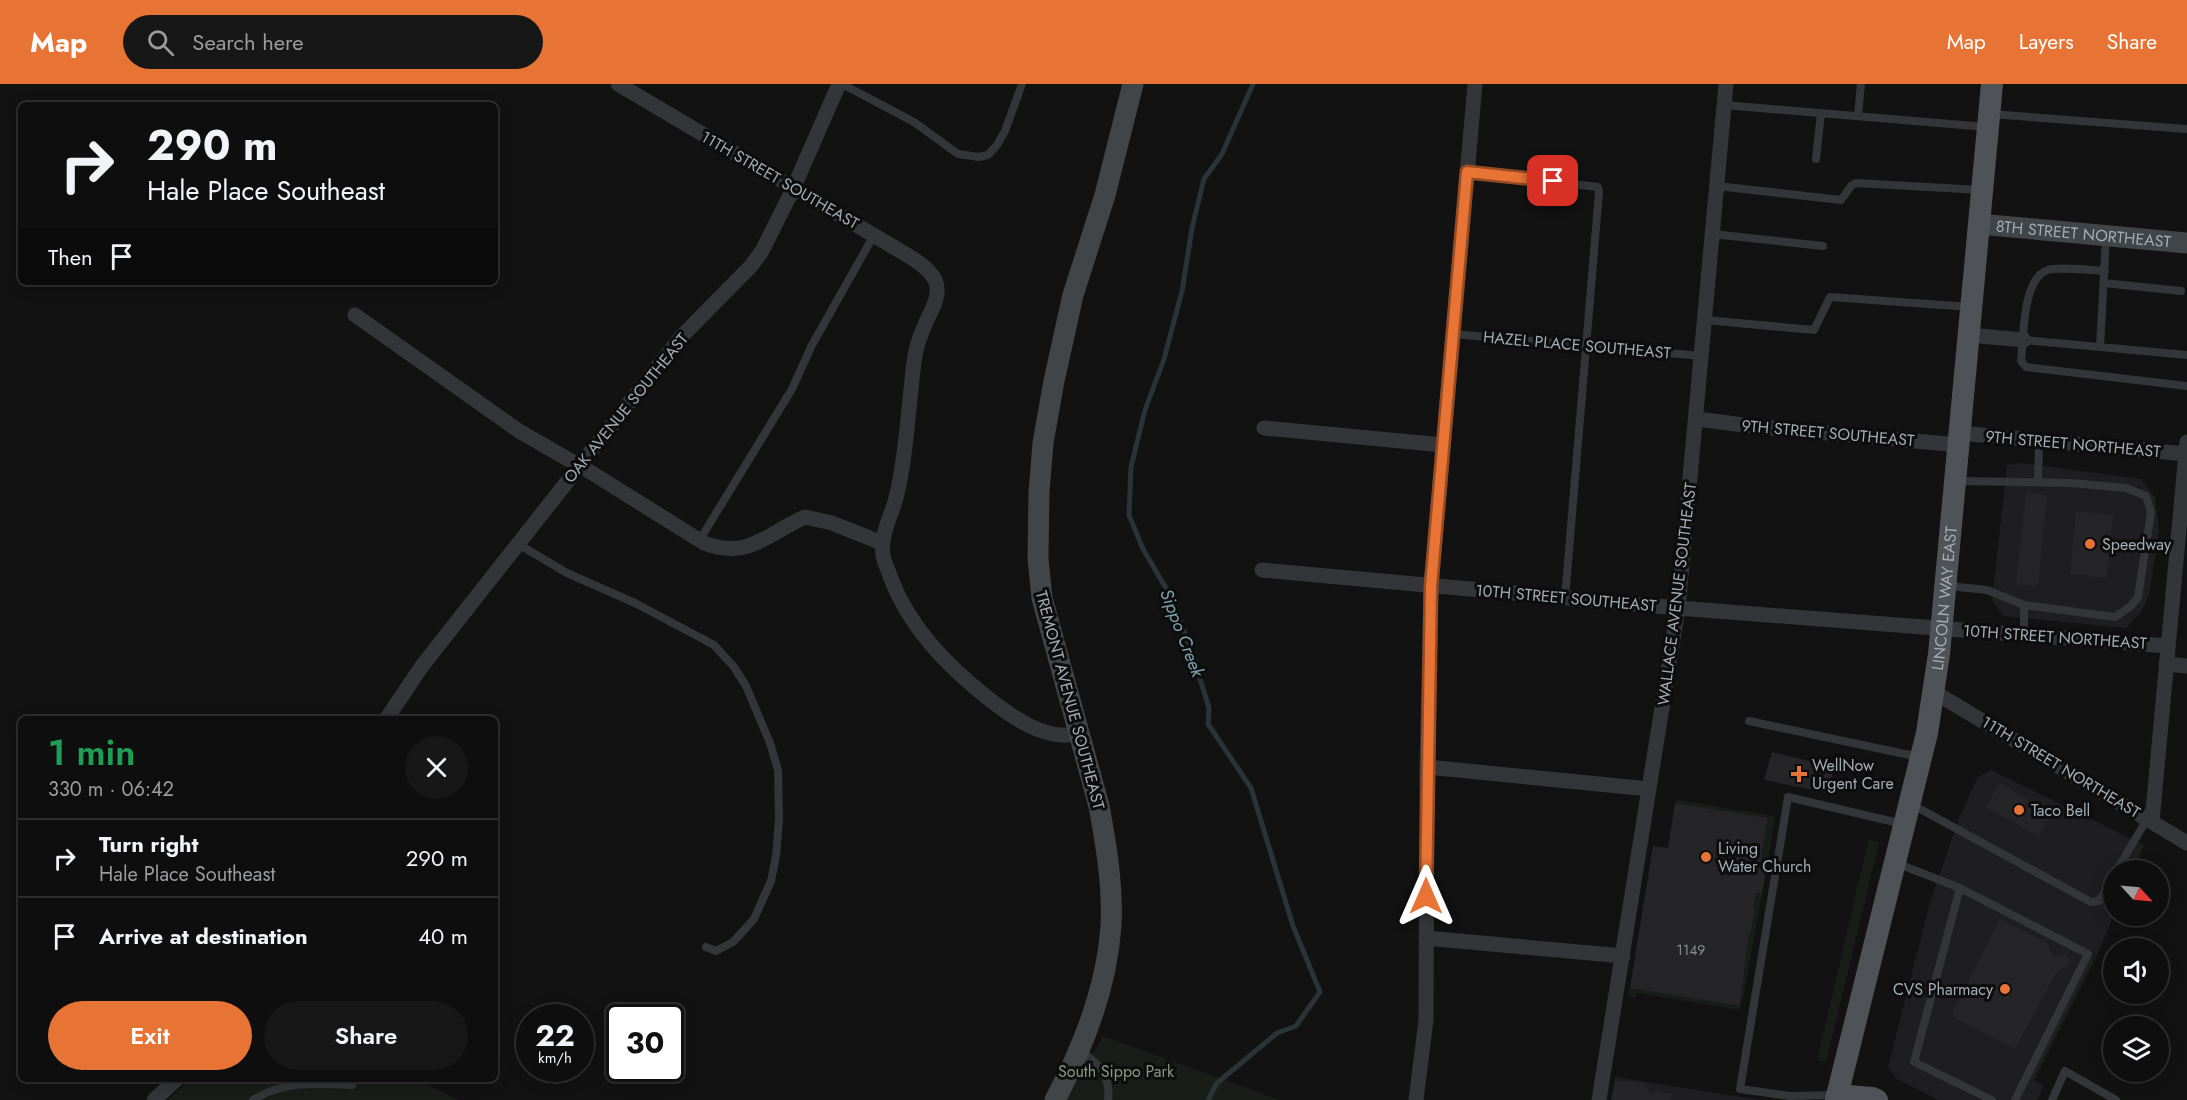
<!DOCTYPE html>
<meta charset="utf-8">
<style>
body{margin:0;font-family:Jost,sans-serif;background:#171717;color:#f1f3f6;height:100vh;display:flex;flex-direction:column;font-size:22px;white-space:nowrap}
*{box-sizing:border-box;margin:0}
p{font-size:20px;color:#9b9c9e}
.icon{flex:none;width:33px;height:33px;fill:none;stroke:currentColor;stroke-width:2;stroke-linecap:round;stroke-linejoin:round}
.map{position:relative;flex:1;overflow:hidden}
.details{position:absolute;left:18px;top:632px;width:480px;height:366px;display:flex;flex-direction:column;background:#0e0e0e;border-radius:9px;box-shadow:0 3px 15px #0003,0 0 0 2px #2e2e2e}
.details>*{flex:none}
.hud{position:absolute;left:18px;top:18px;width:480px;height:183px;border-radius:9px;box-shadow:0 3px 15px #0003,0 0 0 2px #2e2e2e;background:#0e0e0e;color:#f1f3f6;overflow:hidden}
.needle{width:39px;rotate:116deg}
.fabs{position:absolute;left:2103px;top:776px;display:grid;gap:12px}
.fabs a{display:grid;place-items:center;width:66px;height:66px;border-radius:50%;background:#0e0e0e;box-shadow:0 3px 15px #0003,0 0 0 2px #2e2e2e;font-size:30px}
.speed{position:absolute;left:516px;top:920px;display:flex;gap:12px;font-size:30px;font-weight:700;text-align:center}
.speed>*{display:grid;place-content:center;width:78px;height:78px;border-radius:50%;background:#0e0e0e;box-shadow:0 3px 15px #0003,0 0 0 2px #2e2e2e;line-height:1}
.speed small{font-size:15px;font-weight:400}
.speed .limit{border:3px solid #111;border-radius:9px;background:#fff;color:#111}
.pin{position:absolute;display:grid;place-items:center;width:51px;height:51px;color:#fff;margin:-26px;border-radius:12px;box-shadow:0 3px 9px #0006}
.me{position:absolute;width:66px;margin:-33px;rotate:0deg;stroke-linejoin:round;filter:drop-shadow(0 0 4px #0008)}
.turn{display:flex;align-items:center;gap:21px;height:126px;padding:0 30px;font-size:27px}
.turn .icon{width:78px;height:78px;stroke-width:2.5}
.turn b{display:block;font-size:42px;line-height:51px}
.then{display:flex;align-items:center;height:57px;padding:0 30px;background:#0003;gap:12px;font-size:22px}
.round{display:grid;place-items:center;flex:none;width:63px;height:63px;border-radius:32px;background:#171717}
.headline{display:flex;align-items:center;justify-content:space-between;height:102px;padding:0 30px}
h1{font-size:36px;font-weight:600;line-height:45px;color:#1e9e55}
.cta{display:flex;gap:12px;margin-top:auto;padding:12px 30px}
.cta a{flex:1;height:69px;border-radius:36px;background:#e77335;color:#fff;font-size:24px;font-weight:600;line-height:69px;text-align:center}
.cta a+a{background:#171717;color:#f1f3f6}
ul{padding:0;list-style:none}
li{display:flex;align-items:center;gap:18px;height:78px;padding:0 30px;border-top:2px solid #2e2e2e}
li div{flex:1}
li b{display:block;font-size:22px}
li em{font-style:normal}
header{display:flex;align-items:center;gap:36px;box-sizing:border-box;height:84px;padding:0 30px;background:#e77335;color:#fff}
header strong{font-size:28px}
nav{display:flex;gap:33px;margin-inline-start:auto;font-size:21px}
.search{width:420px;height:54px;background:#171717;display:flex;align-items:center;gap:15px;box-sizing:border-box;padding:0 21px;border-radius:33px;color:#9b9c9e;font-size:22px}
.map>svg:first-child{display:block}
.built{fill:#1e1e20}
.green{fill:#191d18}
.lines{fill:none;stroke-linecap:round;stroke-linejoin:round}
.stream{stroke:#293436;stroke-width:5}
.building{fill:#252527}
.lane{stroke:#333538;stroke-width:8}
.street{stroke:#333538;stroke-width:15}
.secondary{stroke:#414548;stroke-width:21}
.primary{stroke:#4f5357;stroke-width:22}
.route-casing{stroke:#964b22;stroke-width:15}
.route{stroke:#e77335;stroke-width:10}
.poi-dot{fill:#e77335;stroke:#0d0d0e;stroke-width:2}
.labels{text-anchor:middle;dominant-baseline:central;stroke-width:6;stroke-linejoin:round;paint-order:stroke}
.number-label{font-size:14px;fill:#848a8f}
.street-label{font-size:16px;fill:#a4adb3;stroke:#0d0d0e}
.poi-label{font-size:16px;fill:#a4adb3;stroke:#0d0d0e;text-anchor:start}
.park-label{font-size:16px;fill:#849d7b;stroke:#0d0d0e}
.water-label{font-size:18px;font-style:italic;fill:#7ca5ad;stroke:#0d0d0e}
</style>
<header>
<strong>Map</strong>
<div class="search"><svg class="icon" aria-label="search" viewBox="0 0 24 24"><circle cx="10" cy="10" r="6"/><path d="M15 15l6 6"/></svg>Search here</div>
<nav><a>Map</a><a>Layers</a><a>Share</a></nav>
</header>
<div class="map">
<svg width="2187" height="1016" viewBox="0 0 2187 1016">
<rect width="100%" height="100%" fill="#121213"/>
<!-- built -->
<path class="built" d="M2021,379L2141,395L2155,413L2159,447L2149,511L2141,528L2126,544L2003,532L1992,516L2007,381Z
M1991,686L2144,761L2133,786H2114V831L2099,867L2034,996L2044,1002L2037,1016H1939L1897,995L1888,983L1930,818L1960,731L1978,693Z
M1615,993L1761,1016H1611Z"/>
<!-- green -->
<path class="green" d="M1678,716L1775,732L1767,782L1760,781L1768,734L1675,719Z
M1869,754L1879,759L1826,978L1817,976Z
M1756,809L1762,810L1743,915L1741,914L1749,849H1751L1755,826L1753,825Z
M1630,904L1740,922L1739,926L1637,909L1636,914L1628,913Z
M1103,952L1280,1016H1066Z
M191,994L416,995L459,1016H168Z"/>
<g class="lines">
<!-- stream -->
<path class="stream" d="M1208,1016L1217,999L1277,949L1296,942L1320,908L1293,842L1251,704L1208,640L1209,624L1192,568L1170,511L1143,465L1129,431L1131,383L1145,326L1164,275L1182,207L1192,144L1204,95L1222,70L1253,0"/>
</g>
<!-- building -->
<path class="building" d="M2026,409L2047,411L2038,502L2016,500Z
M2076,427L2113,431L2107,494L2070,490Z
M1772,668L1834,683L1828,709L1764,696Z
M1999,699L2052,728L2039,752L1986,724Z
M1675,719L1768,734L1760,781L1767,782L1762,810L1756,809L1753,825H1755L1751,849H1749L1740,922L1630,904L1653,762L1668,764Z
M2000,835L2047,859L2053,873L2066,869L2070,881L2057,887L2015,965L1955,934L1952,929Z
M1615,996L1644,999L1652,1011L1657,1007L1672,1010L1671,1016H1612Z"/>
<g class="lines">
<!-- lane -->
<path class="lane" d="M842,0L914,38L958,70L979,73L988,71L997,61L1005,47L1022,0
M1724,21L1986,43
M1991,30L2187,45
M1858,32L1861,0
M1816,75L1821,29
M1466,88L1598,103L1599,108L1565,514
M1717,102L1841,116L1851,102L1856,99L1981,106
M1712,150L1823,162
M2105,187C2094,186 2055,183 2048,186C2022,194 2024,253 2021,277L2026,283L2187,302
M2104,199L2181,207
M1705,236L1814,246L1830,213L1970,223
M1453,250L1702,272
M2024,256L2187,271
M2100,263L2106,153
M2038,398L2039,358
M699,457L792,305L812,261L874,151
M518,460L567,489L635,519L714,561L734,583L746,602L770,659L778,686L779,736L776,772L771,797L754,835L733,858L716,867L706,863
M2146,462L2177,465
M1948,502L1987,506L2024,521L2115,533L2131,522L2138,513L2151,428L2146,412L2126,404L2071,399L1957,397
M2024,521V551
M1749,637L1919,673
M1911,720L2091,818L2099,817L2114,792
M1896,779L1960,804L1914,978L1992,1016
M2117,786L2147,735
M1960,804L2088,870L2015,1016
M1080,967C1099,979 1111,993 1108,1016
M1836,1011L1790,1012L1740,1005L1788,713L1903,740
M253,1016C282,997 318,999 352,1001
M2052,1016L2065,987L2116,1016"/>
<!-- street -->
<path class="street" d="M618,0L897,165C910,173 928,182 935,196C943,213 927,232 922,248C914,266 913,286 911,306C907,341 905,379 896,414C891,432 880,452 883,471C884,478 888,485 890,492C909,543 946,581 989,615C1012,633 1048,659 1079,649
M355,231L519,347L592,389L704,459C749,476 766,450 805,433L832,439L882,459
M1969,251L2024,256
M1697,335L1751,342L1959,361
M1264,344L1443,361
M1960,349L2187,370
M1262,486L1678,524L2168,562
M2166,580L2187,582
M1934,608L2187,759
M387,634L422,582L681,253L751,182L762,167L793,105L839,0
M1427,683L1649,705
M2152,738L2187,358
M1426,854L1623,872
M154,1016L178,994
M1416,1016L1426,936L1427,683L1431,502L1475,0
M1599,1016L1678,524L1726,0"/>
<!-- secondary -->
<g class="secondary">
<path id="s1" d="M1979,140L2187,159"/>
<path d="M1055,1016C1084,962 1107,903 1111,841C1113,801 1106,760 1099,722L1042,514L1038,475L1039,408L1043,359L1054,297L1073,211L1105,111L1133,0"/>
</g>
<!-- primary -->
<g class="primary">
<path d="M1837,1011L1872,1014L1877,1016"/>
<path id="s2" d="M1836,1016L1927,649L1939,570L1992,0"/>
</g>
</g>
<g class="lines">
<defs>
<path id="route" d="M1426,812L1431,502L1467,88L1553,97"/>
</defs>
<!-- route casing -->
<use href="#route" class="route-casing"/>
<!-- route -->
<use href="#route" class="route"/>
</g>
<!-- markers -->
<g class="poi-dot">
<circle cx="2090" cy="460" r="6"/>
<path d="M1796 681h6v6h6v6h-6v6h-6v-6h-6v-6h6z"/>
<circle cx="2019" cy="726" r="6"/>
<circle cx="1706" cy="773" r="6"/>
<circle cx="2005" cy="905" r="6"/>
</g>
<g class="labels">
<!-- number labels -->
<g class="number-label">
<text x="1691" y="866">1149</text>
</g>
<!-- street labels -->
<g class="street-label">
<text transform="translate(780 96) rotate(30)">11TH STREET SOUTHEAST</text>
<text stroke="none"><textPath href="#s1" startOffset="105">8TH STREET NORTHEAST</textPath></text>
<text transform="translate(1577 261) rotate(5)">HAZEL PLACE SOUTHEAST</text>
<text transform="translate(626 324) rotate(-51)">OAK AVENUE SOUTHEAST</text>
<text transform="translate(1828 349) rotate(5)">9TH STREET SOUTHEAST</text>
<text transform="translate(2073 360) rotate(5)">9TH STREET NORTHEAST</text>
<text transform="translate(1677 510) rotate(-83)">WALLACE AVENUE SOUTHEAST</text>
<text stroke="none"><textPath href="#s2" startOffset="514">LINCOLN WAY EAST</textPath></text>
<text transform="translate(1566 514) rotate(5)">10TH STREET SOUTHEAST</text>
<text transform="translate(2055 553) rotate(4)">10TH STREET NORTHEAST</text>
<text transform="translate(1070 616) rotate(75)">TREMONT AVENUE SOUTHEAST</text>
<text transform="translate(2061 683) rotate(31)">11TH STREET NORTHEAST</text>
</g>
<!-- poi labels -->
<g class="poi-label">
<text x="2102" y="460">Speedway</text>
<text x="1812" y="681">WellNow<tspan x="1812" dy="18">Urgent Care</tspan></text>
<text x="2031" y="726">Taco Bell</text>
<text x="1718" y="764">Living<tspan x="1718" dy="18">Water Church</tspan></text>
<text x="1993" y="905" text-anchor="end">CVS Pharmacy</text>
</g>
<!-- park labels -->
<g class="park-label">
<text x="1116" y="987">South Sippo Park</text>
</g>
<!-- water labels -->
<g class="water-label">
<text transform="translate(1182 549) rotate(69)">Sippo Creek</text>
</g>
</g>
</svg>
<div class="fabs">
<a><svg class="needle" viewBox="-14 -14 28 28"><path d="M0-13l5 13h-10z" fill="#e53935"/><path d="M0 13l5-13h-10z" fill="#9b9c9e"/></svg></a>
<a><svg class="icon" aria-label="sound" viewBox="0 0 24 24"><path d="M4 9h4l5-4v14l-5-4H4zM17 9q2 3 0 6"/></svg></a>
<a><svg class="icon" aria-label="layers" viewBox="0 0 24 24"><path d="M12 4l9 5-9 5-9-5zM3 14l9 5 9-5"/></svg></a>
</div>
<div class="speed"><div>22<small>km/h</small></div><div class="limit">30</div></div>
<div class="pin" style="left:1553px;top:97px;background:#d93025"><svg class="icon" aria-label="arrive" viewBox="0 0 24 24"><path d="M6 21V4h12l-3 4 3 4H6"/></svg></div>
<svg class="me" style="left:1426px;top:812px" viewBox="-20 -20 40 40"><path d="M0-17L14 15 0 8-14 15z" fill="#e77335" stroke="#fff" stroke-width="4"/></svg>
<div class="hud">
<div class="turn"><svg class="icon" aria-label="right" viewBox="0 0 24 24"><path d="M7 20v-9h11M14 6l5 5-5 5"/></svg><div><b>290 m</b>Hale Place Southeast</div></div>
<div class="then">Then<svg class="icon" aria-label="arrive" viewBox="0 0 24 24"><path d="M6 21V4h12l-3 4 3 4H6"/></svg></div>
</div>
<section class="details">
<div class="headline"><div><h1>1 min</h1><p>330 m · 06:42</p></div><a class="round"><svg class="icon" aria-label="close" viewBox="0 0 24 24"><path d="M6 6l12 12M18 6L6 18"/></svg></a></div>
<ul>
<li><svg class="icon" aria-label="right" viewBox="0 0 24 24"><path d="M7 20v-9h11M14 6l5 5-5 5"/></svg><div><b>Turn right</b><p>Hale Place Southeast</p></div><em>290 m</em></li>
<li><svg class="icon" aria-label="arrive" viewBox="0 0 24 24"><path d="M6 21V4h12l-3 4 3 4H6"/></svg><div><b>Arrive at destination</b></div><em>40 m</em></li>
</ul>
<div class="cta"><a>Exit</a><a>Share</a></div>
</section>
</div>
